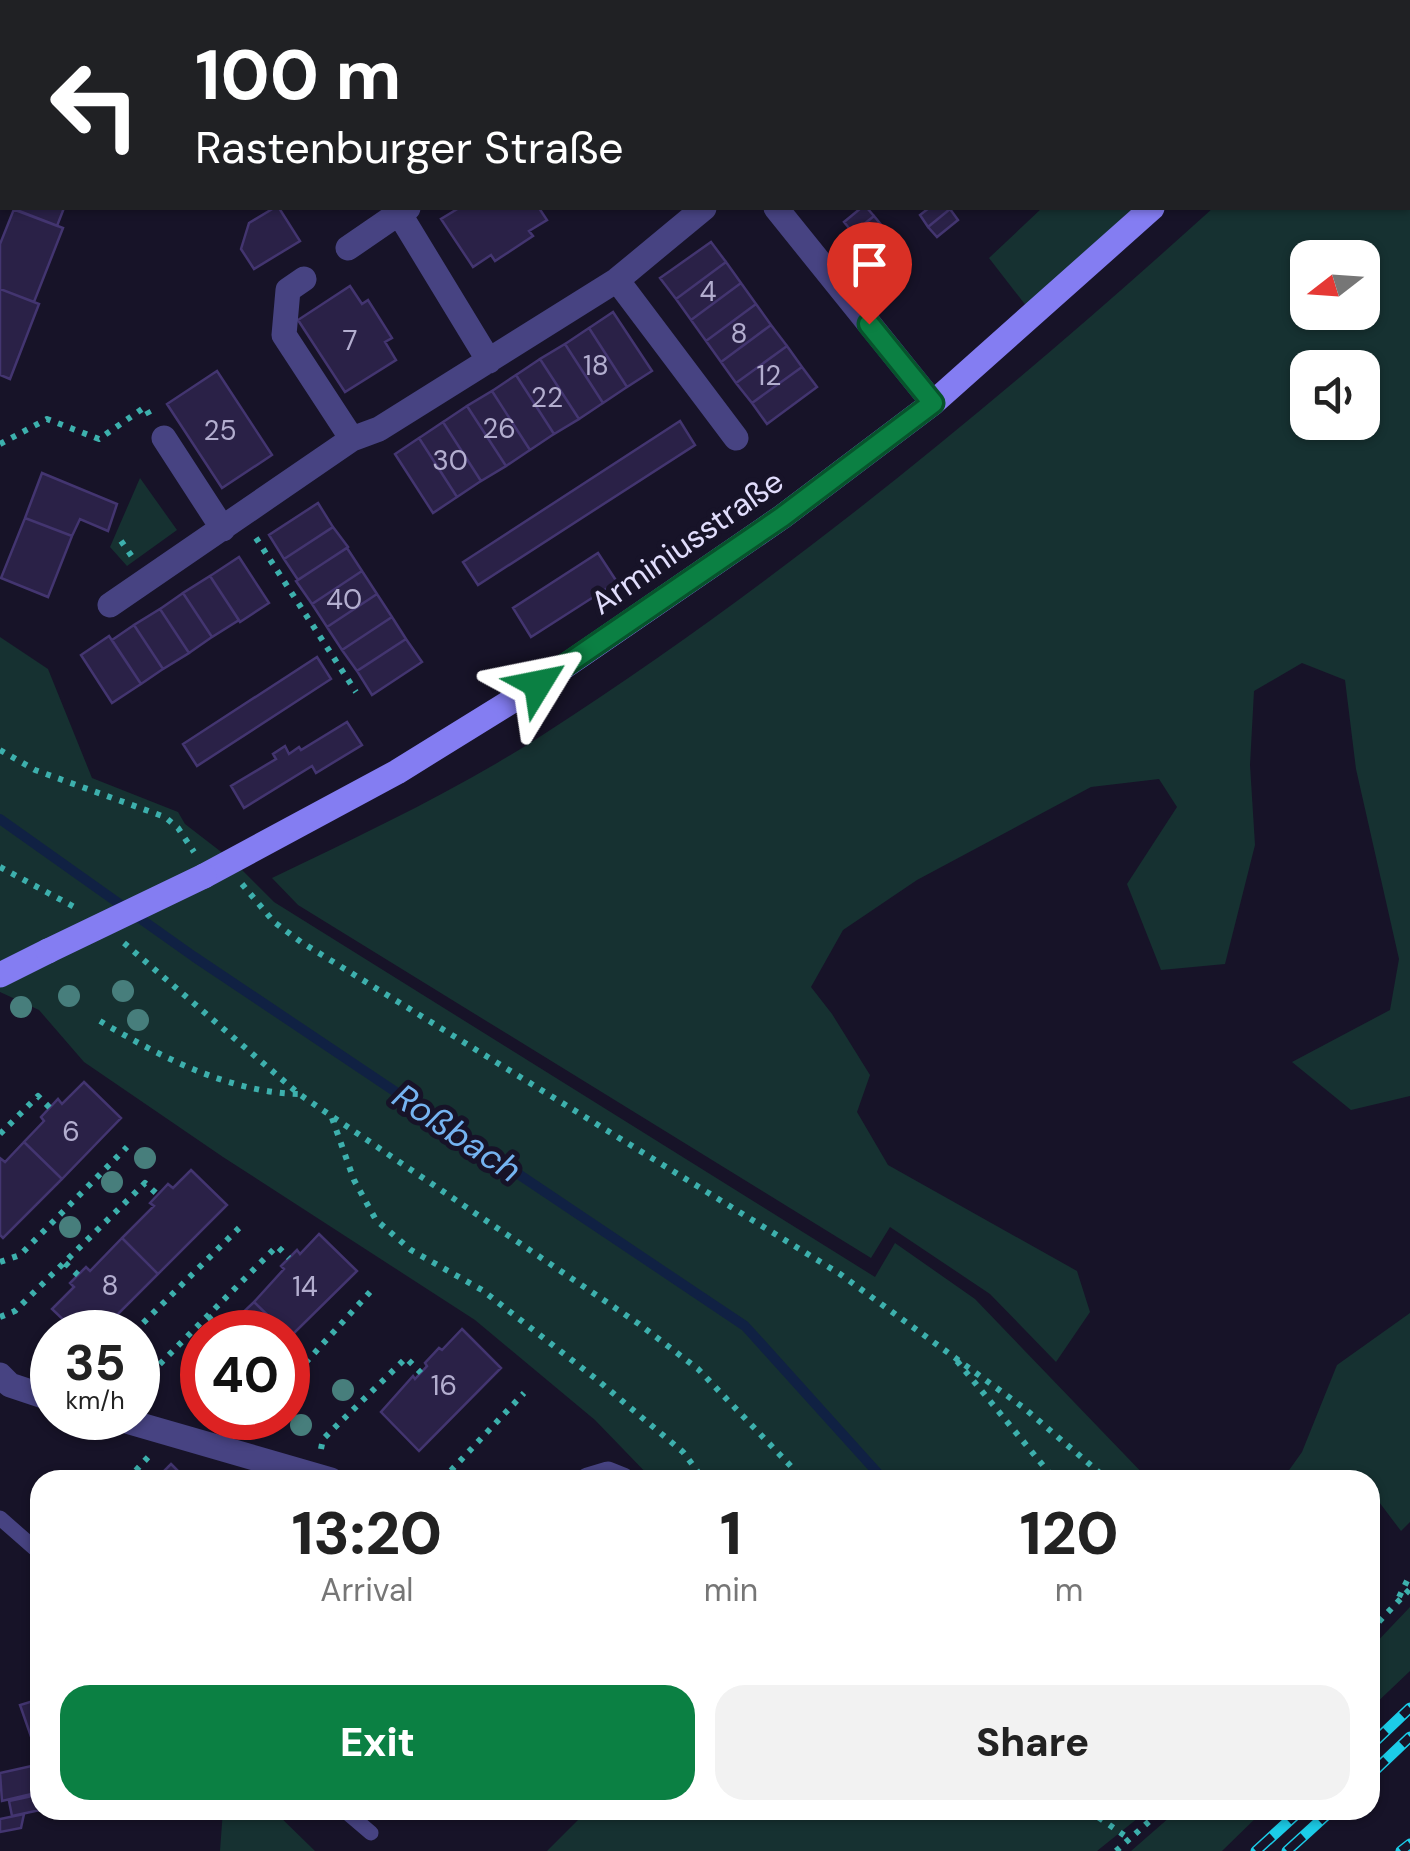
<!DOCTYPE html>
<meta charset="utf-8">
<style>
body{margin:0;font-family:"DM Sans",sans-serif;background:#f2f2f2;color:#222;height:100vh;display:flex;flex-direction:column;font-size:38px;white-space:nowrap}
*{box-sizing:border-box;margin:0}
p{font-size:32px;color:#767676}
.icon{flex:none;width:55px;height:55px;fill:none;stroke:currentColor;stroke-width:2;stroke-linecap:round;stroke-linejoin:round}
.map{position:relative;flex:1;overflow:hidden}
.drawer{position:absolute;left:30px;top:1470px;width:1350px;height:350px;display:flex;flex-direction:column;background:#fff;border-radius:30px;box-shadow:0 2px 8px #0004}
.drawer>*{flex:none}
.hud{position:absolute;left:0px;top:0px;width:1410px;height:210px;box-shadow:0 2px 8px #0004;background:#202124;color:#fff;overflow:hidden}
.needle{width:65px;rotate:253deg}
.fabs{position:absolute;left:1290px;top:240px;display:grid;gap:20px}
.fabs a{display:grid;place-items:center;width:90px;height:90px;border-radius:20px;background:#fff;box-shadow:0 2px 8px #0004;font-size:50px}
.speed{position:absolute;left:30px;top:1310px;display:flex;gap:20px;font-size:50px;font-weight:700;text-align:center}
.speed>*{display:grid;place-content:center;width:130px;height:130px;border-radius:50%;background:#fff;box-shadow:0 2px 8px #0004;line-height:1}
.speed small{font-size:25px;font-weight:400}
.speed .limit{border:15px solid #d22;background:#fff;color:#111}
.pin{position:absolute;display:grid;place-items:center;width:85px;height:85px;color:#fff;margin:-102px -42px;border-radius:50% 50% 50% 0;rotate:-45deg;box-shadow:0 0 10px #0007}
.pin .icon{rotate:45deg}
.me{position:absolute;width:110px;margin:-55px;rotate:55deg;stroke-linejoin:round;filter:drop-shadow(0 0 8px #0008)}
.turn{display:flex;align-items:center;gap:35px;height:210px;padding:0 30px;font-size:45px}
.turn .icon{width:130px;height:130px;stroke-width:2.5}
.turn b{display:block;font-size:70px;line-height:85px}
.eta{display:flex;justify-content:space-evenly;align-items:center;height:170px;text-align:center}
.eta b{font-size:60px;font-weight:800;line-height:70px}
.cta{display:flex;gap:20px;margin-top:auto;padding:20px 30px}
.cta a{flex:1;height:115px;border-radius:30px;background:#0b8043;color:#fff;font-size:40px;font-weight:800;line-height:115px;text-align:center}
.cta a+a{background:#f2f2f2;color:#222}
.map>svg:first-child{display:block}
.green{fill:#163131;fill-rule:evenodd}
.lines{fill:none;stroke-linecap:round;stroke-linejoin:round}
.stream{stroke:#102143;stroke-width:10}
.building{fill:#2a2147;stroke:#433570;stroke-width:2.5}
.path{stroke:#3db0ad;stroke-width:6;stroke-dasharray:5 8;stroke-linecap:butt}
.lane{stroke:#474382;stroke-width:15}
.street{stroke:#474382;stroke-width:25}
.secondary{stroke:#847df2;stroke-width:25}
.rail-casing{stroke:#1ccce8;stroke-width:11}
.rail{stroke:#171328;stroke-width:8;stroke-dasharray:22;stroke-linecap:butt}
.secondary-bridge{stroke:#847df2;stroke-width:25}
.tree{fill:#477e7c}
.route-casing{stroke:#07532c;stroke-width:25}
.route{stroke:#0b8043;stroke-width:18}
.labels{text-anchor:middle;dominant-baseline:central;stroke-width:10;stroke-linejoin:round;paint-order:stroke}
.number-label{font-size:28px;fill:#b3aecf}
.street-label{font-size:32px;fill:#e1ddfc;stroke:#171328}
.water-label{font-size:35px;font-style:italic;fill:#75b3f1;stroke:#171328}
</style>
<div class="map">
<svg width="1410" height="1851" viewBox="0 0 1410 1851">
<rect width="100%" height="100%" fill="#171328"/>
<!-- green -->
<path class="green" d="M1410,29V1096L1351,1110L1292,1062L1390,1010L1399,959L1356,769L1345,680L1302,663L1254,691L1250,765L1255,845L1225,964L1161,970L1127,884L1177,807L1159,779L1091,787L917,880L843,930L811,987L832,1014L870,1075L857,1112L888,1165L1077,1271L1090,1312L1056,1362L990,1294L890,1227L871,1258L298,905L272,878C363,834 456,791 541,736C780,582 1002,399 1213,208H1408ZM1308,258H1362V312H1308ZM1308,368H1362V422H1308Z
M1042,208H1152L1034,316L989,258Z
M140,478L177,530L127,566L110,547Z
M0,637L48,669L92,778L178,812L185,824L233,861L274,902L875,1277L895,1243L975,1299L1149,1480H653L595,1420L475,1320L223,1157L84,1062L39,1010L0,992Z
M1410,1313V1522L1401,1531L1376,1498L1370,1502V1480H1282L1302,1452L1337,1365Z
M1410,1607V1671L1370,1709V1649Z
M223,1810H273L315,1851H220Z
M588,1810H1148L1097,1851H547Z
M1178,1810H1264L1222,1851H1131Z"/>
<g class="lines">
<!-- stream -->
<path class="stream" d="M0,819L193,956L745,1326L884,1480"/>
</g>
<!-- building -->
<path class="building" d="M10,208H64L57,226Z
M274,208H279L300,241L254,269L241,249L249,223Z
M459,208H539L547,220L529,231L533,236L495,261L491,255L473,267L441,219Z
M861,208H867L874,216L853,233L844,222Z
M929,208H948L950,209L928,227L920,215Z
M14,209L63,228L34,302L0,289V244Z
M950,209L958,220L937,237L928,227Z
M874,216L883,227L862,244L853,233Z
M883,227L892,238L871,255L862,244Z
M892,238L901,249L880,266L871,255Z
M711,242L726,262L676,299L660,278Z
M901,249L910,260L889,277L880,266Z
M726,262L741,283L691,320L676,299Z
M741,283L756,304L706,341L691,320Z
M350,286L362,304L368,300L392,338L385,342L396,360L345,392L298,320Z
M0,289L39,304L10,379L0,375Z
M756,304L771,325L721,362L706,341Z
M613,312L652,371L627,387L589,328Z
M771,325L787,346L736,383L721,362Z
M589,328L627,387L603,403L565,344Z
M565,344L603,403L579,419L540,359Z
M787,346L802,367L752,403L736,383Z
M540,359L579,419L554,434L516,375Z
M802,367L817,387L767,424L752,403Z
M217,371L272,455L222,488L167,404Z
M516,375L554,434L530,450L492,391Z
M492,391L530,450L506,466L467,406Z
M467,406L506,466L481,481L443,422Z
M680,421L695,445L478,585L463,562Z
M443,422L481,481L457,497L419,438Z
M419,438L457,497L433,513L395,454Z
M42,473L117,504L108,531L80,519L72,536L25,518Z
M318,503L333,527L284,559L269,535Z
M25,518L72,536L48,597L1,578Z
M333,527L348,547L298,580L284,559Z
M347,548L362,571L312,604L296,581Z
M598,553L617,582L531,637L513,608Z
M239,557L269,603L240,622L210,576Z
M362,571L377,594L327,627L312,604Z
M210,576L239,620L212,637L183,593Z
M183,593L212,637L189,653L160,609Z
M377,594L392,617L342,650L327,627Z
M160,609L189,653L163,669L134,625Z
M392,617L406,639L357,671L342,650Z
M134,625L163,669L141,684L112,640Z
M109,636L141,684L112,703L81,655Z
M406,639L422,662L372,695L357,671Z
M317,657L331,679L197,766L183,744Z
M347,722L362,745L316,773L312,766L244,808L231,786L276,759L273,754L285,746L289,754L299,747L301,750Z
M84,1082L121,1118L62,1179L24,1142L44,1121L41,1117L58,1099L62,1104Z
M24,1142L62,1179L3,1238L0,1235V1158L5,1162Z
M191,1170L227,1205L158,1274L122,1238L154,1206L150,1203L168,1184L173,1188Z
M319,1234L357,1271L290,1337L254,1302L284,1269L281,1266L297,1250L300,1254Z
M122,1238L158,1274L100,1332H76L52,1309L74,1287L70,1283L86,1267L90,1271Z
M254,1302L285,1332H214L227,1320L231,1324Z
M462,1329L501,1368L419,1451L381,1412L413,1376L415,1379L427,1366L425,1363L439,1348L442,1350Z
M171,1464L187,1480H155Z
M40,1699V1748H35L20,1705Z
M36,1765L40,1792L2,1801L0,1773Z
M37,1795L40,1810L12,1816L9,1801Z
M24,1814L21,1828L0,1832V1819Z"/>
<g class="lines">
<!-- path -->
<path class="path" d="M0,74L2,75
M0,444L47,419L99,439L145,407L150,416
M256,538L356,692
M121,541L133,558
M0,750L35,770L165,817L178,828L194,852
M0,867L78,909
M242,884L274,922L301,942L840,1274L1024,1408L1108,1480
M124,943L299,1094L639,1324L698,1369L804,1480
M100,1021C159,1056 228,1092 298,1094
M332,1118L354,1180L376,1220L411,1250L482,1290L595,1378L683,1452L704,1480
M0,1134L38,1096L50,1108
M0,1262L20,1255L127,1147
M65,1263L78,1275
M208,1316L219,1328
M0,1317L15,1311L145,1183L158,1195
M134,1332L239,1228
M957,1361L1055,1480
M288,1382L370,1292
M138,1395L141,1383L277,1246L289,1258
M261,1432L269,1418
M321,1449L323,1439L406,1358L421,1373
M127,1480L150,1455
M442,1480L524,1393
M1399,1597L1410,1575
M1370,1631L1410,1589
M1088,1810L1128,1838
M1116,1851L1162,1810"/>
<!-- lane -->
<path class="lane" d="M0,1518L40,1553
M344,1810L371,1833"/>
<!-- street -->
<path class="street" d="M630,0L632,2
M49,2L50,0
M953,2L956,0
M0,125L2,119
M408,208L399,213L489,361
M776,208L933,403
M348,248L399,213
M304,279L288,290L284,335L352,439
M617,280L736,438
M164,438L223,529
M110,605L352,439L379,429L617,280L704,208
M0,1375L10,1385L52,1399
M116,1418L331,1480
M588,1480L608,1474L623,1480"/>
<!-- secondary -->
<path class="secondary" d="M1363,2L1366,0
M204,876L397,772L539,684L782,517L933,403L1152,208
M0,975L48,951"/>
<defs>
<path id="rail" d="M1370,1746L1410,1708
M1370,1775L1410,1737
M1256,1851L1301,1810
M1287,1851L1332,1810
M1401,1851L1410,1844"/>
</defs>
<!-- rail casing -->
<use href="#rail" class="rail-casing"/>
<!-- rail -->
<use href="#rail" class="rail"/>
<!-- secondary-bridge -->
<path class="secondary-bridge" d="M48,951L204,876"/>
</g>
<!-- trees -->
<g class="tree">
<circle cx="123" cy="991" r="11"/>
<circle cx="69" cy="996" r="11"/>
<circle cx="21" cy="1007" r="11"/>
<circle cx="138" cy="1020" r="11"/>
<circle cx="145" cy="1158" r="11"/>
<circle cx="112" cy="1182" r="11"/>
<circle cx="70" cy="1227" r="11"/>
<circle cx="343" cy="1390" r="11"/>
<circle cx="301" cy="1425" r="11"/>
</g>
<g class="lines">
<defs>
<path id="route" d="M538,684L782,517L933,403L869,324"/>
</defs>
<!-- route casing -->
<use href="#route" class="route-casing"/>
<!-- route -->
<use href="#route" class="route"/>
</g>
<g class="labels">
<!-- number labels -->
<g class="number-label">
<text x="708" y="291">4</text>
<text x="739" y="333">8</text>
<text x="350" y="340">7</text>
<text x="596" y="365">18</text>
<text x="769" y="375">12</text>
<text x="547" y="397">22</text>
<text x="499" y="428">26</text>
<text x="220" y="430">25</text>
<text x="450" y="460">30</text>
<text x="344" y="599">40</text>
<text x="71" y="1131">6</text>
<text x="110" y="1285">8</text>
<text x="305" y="1286">14</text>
<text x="444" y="1385">16</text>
</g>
<!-- street labels -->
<g class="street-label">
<text transform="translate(687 542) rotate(-35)">Arminiusstraße</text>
</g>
<!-- water labels -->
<g class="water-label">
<text transform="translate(457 1133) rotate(34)">Roßbach</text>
</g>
</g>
</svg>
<div class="fabs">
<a><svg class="needle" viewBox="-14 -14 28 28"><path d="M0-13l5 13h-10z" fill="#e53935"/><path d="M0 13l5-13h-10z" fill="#767676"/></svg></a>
<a><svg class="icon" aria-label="sound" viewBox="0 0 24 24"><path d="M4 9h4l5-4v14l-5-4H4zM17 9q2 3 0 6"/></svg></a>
</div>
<div class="speed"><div>35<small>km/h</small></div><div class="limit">40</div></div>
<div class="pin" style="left:869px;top:324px;background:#d93025"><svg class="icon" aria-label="arrive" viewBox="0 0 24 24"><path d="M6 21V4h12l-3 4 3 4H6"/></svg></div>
<svg class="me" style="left:538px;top:684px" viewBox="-20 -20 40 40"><path d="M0-17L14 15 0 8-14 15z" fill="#0b8043" stroke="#fff" stroke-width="4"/></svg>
<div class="hud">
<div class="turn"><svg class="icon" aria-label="left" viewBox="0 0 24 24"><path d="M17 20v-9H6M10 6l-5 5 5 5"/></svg><div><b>100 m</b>Rastenburger Straße</div></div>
</div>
<section class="drawer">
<div class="eta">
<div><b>13:20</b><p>Arrival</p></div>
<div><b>1</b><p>min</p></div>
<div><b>120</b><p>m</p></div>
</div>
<div class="cta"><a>Exit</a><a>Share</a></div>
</section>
</div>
